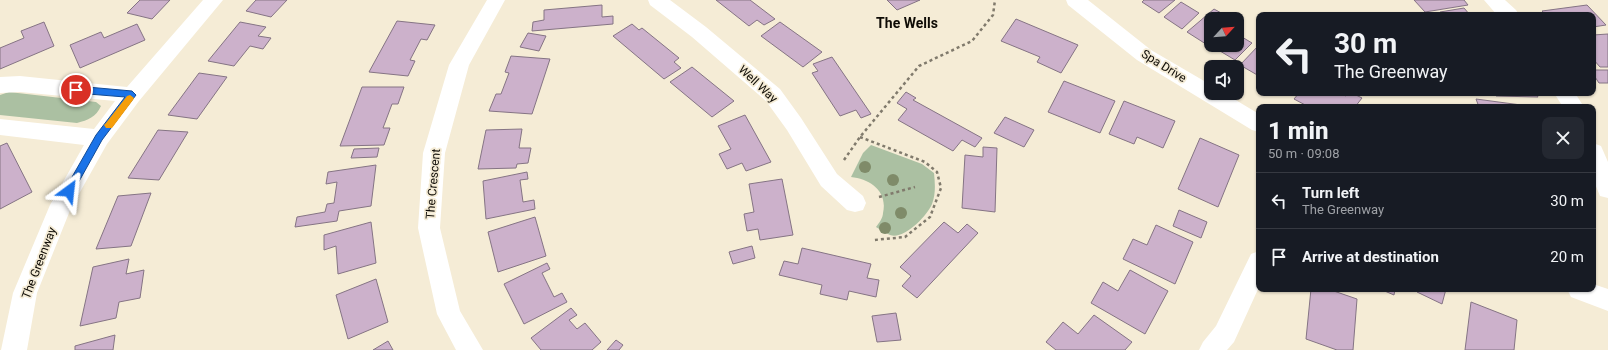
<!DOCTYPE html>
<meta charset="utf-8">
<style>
body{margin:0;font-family:Roboto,sans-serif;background:#242831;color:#f1f3f6;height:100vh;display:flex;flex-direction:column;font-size:15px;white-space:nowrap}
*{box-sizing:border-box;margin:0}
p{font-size:13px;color:#9ea1a6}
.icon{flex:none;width:22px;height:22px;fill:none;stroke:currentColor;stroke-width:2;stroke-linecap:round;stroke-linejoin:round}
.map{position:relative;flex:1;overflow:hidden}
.side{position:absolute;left:1256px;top:104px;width:340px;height:188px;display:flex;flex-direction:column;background:#171b24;border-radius:8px;box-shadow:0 1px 3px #0004}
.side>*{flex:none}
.guide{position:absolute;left:1256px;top:12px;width:340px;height:84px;border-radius:8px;box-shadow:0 1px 3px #0004;background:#171b24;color:#f1f3f6;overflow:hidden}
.needle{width:26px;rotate:64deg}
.fabs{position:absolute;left:1204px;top:12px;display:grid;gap:8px}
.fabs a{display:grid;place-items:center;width:40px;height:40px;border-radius:8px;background:#171b24;box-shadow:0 1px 3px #0004;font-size:20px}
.pin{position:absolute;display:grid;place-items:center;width:34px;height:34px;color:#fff;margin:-17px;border:2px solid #fff;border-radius:50%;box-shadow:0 1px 4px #0007}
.me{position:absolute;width:44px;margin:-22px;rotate:30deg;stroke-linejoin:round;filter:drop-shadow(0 0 3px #0008)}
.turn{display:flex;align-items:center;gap:14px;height:84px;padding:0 12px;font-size:18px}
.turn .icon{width:52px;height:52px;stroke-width:2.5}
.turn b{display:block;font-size:28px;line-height:34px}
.round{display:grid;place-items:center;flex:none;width:42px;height:42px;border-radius:8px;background:#242831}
.head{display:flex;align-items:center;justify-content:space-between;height:68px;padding:0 12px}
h1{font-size:24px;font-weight:800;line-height:30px}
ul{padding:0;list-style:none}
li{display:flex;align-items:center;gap:12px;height:56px;padding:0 12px;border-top:1px solid #363941}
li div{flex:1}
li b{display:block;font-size:15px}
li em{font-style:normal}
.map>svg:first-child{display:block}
.green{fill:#abc0a2}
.building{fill:#ccb1cb;stroke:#857484}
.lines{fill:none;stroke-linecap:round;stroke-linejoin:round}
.path{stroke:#807a6c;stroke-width:2.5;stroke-dasharray:3 3;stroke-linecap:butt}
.minor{fill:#fff;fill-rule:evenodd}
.tree{fill:#7f8b69}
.route{fill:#1a73e8;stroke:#114b97}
.slow{fill:#f59e0b}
.labels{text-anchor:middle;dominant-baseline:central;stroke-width:3.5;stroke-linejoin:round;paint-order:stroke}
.street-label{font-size:12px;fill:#0e0b05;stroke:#f5ecd6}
.quarter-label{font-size:14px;font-weight:bold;fill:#0e0b05;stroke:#f5ecd6}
</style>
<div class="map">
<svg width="1608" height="350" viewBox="0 0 1608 350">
<rect width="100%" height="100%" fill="#f5ecd6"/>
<!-- green -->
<path class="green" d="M9,92L96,102L101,106C96,117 88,120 77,123L0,115V95Z
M871,145L922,164L934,173C935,183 936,194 932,204C927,216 904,240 890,235C885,233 881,230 876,227C879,223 883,218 883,213C888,191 870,179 851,177L863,153Z"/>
<!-- building -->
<path class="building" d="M140,0H170L152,19L127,13Z
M256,0H287L271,17L246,11Z
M716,0H750L775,19L764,25L757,20L749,26Z
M887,0H920L897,10Z
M1144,0H1175L1159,13L1142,2Z
M1414,0H1464L1468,5L1425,12Z
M1181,2L1199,13L1182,29L1164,17Z
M602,5V17L613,16V24L532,31L533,22L544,20V10Z
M1587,5L1606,25L1593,27V15H1546L1542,11Z
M1464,8L1470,15H1443L1440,12Z
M1214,9L1232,19H1211V44L1209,46L1187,32Z
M1016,19L1078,45L1061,73L1037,62L1040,57L1001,41Z
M397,21L435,25L427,40L421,39L410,60L415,61L408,76L369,72Z
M44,22L54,46L0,69V48L24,38L21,31Z
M240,22L266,27L258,36L271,38L263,49L250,46L234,66L208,61Z
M780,22L822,52L803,67L761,36Z
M137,24L145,40L80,68L70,45L101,32L104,38Z
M632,24L639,30L642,28L679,58L674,62L681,68L664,79L613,36Z
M528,33L546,36L539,51L520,47Z
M1237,34L1252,43L1235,60L1215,48L1218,45H1237Z
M1608,34V67H1600L1593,59V35Z
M1259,45V76L1240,65Z
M511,56L550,59L532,114L489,111L496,94H501L509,73L505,72Z
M832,57L871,114L861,118L856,110L840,116L812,73L818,71L813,64Z
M692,67L734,101L712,117L670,82Z
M1593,70H1608V83H1599L1593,74Z
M199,73L227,77L197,119L168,115Z
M1064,81L1115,101L1100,133L1048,112Z
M362,87H404L398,104H392L383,128H390L384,145L340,146Z
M906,92L916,98L913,100L982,138L975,147L962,140L953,151L898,120L907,109L897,103Z
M1299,93H1340L1346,96L1348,93H1352L1362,98L1355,107H1309L1294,99Z
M1494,93H1536L1538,97L1496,96Z
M1476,99L1536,107H1479Z
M1124,101L1175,121L1163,148L1137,137L1134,144L1109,134Z
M745,115L771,162L746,171L742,163L727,169L719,154L731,149L718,126Z
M1005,117L1034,130L1024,147L994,133Z
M522,129L519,148H531L528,163L517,164L516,168L478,169L486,130Z
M158,130L188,132L159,180L128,178Z
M1200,138L1239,155L1218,207L1178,189Z
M7,143L32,192L0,209V146Z
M983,147L997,148L995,212L962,208L965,155L983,157Z
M379,148L377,157L351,158L354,149Z
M376,165L371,206L339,211L337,221L295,227L297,217L325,212L327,204L334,203L337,182L326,184L328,172Z
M527,172L528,179L520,180L523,202L534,200L535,209L486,219L483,181Z
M782,179L793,235L760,240L758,229L747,231L744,214L754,212L749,184Z
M151,193L131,246L96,249L118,196Z
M1179,210L1207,222L1201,238L1173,226Z
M535,217L546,256L498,272L488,232Z
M371,222L376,263L338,274L336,246L324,250V235Z
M944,222L958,233L967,224L978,233L917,298L902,286L911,276L900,267Z
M1156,225L1193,242L1175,284L1123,259L1133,239L1147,245Z
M752,246L755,258L733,264L729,252Z
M802,248L871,264L867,278L879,280L876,297L849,291L847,300L820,294L822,285L779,275L784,261L798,264Z
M129,259L126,274L144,270L140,298L119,302L116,318L80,326L93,267Z
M547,263L550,269L542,273L554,297L562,293L567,302L524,324L504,284Z
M1130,270L1168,291L1145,334L1091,303L1103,282L1118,291Z
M376,279L388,322L348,339L336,295Z
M1311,289H1328L1357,299L1353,350H1337L1306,339Z
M1380,289H1395L1394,295Z
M1418,289H1446L1442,304L1417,292Z
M1471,302L1517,320L1514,350H1465Z
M571,308L577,315L569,320L577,329L585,323L601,342L592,350H541L531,338Z
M896,313L901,340L877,342L872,316Z
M1094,315L1132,342L1125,350H1056L1046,342L1063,322L1078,334Z
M115,335L113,350H75V346Z
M616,340L623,345L619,350H607Z
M388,341L393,350H373Z"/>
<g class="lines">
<!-- path -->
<path class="path" d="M860,137L925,162L937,172L941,188L930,217L905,237L874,240
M844,160L860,137L919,66L972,41L993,15L995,0
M879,197L915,187"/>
<!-- minor -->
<path class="minor" d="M203,0H223L139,101L107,144L71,208L37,293L27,350H1L13,293L50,205L84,145L0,135V119L94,129L115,101L20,92L0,93V77L20,76L127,87Z
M487,0H505L469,65L445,153L440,228L460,311L483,350H456L437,314L418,228L423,153L449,65Z
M648,0H670L706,27L780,89L801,118L837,174L863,196L866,203L863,210L855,212L847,210L821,186L787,130L766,101L692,37L650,5Z
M1066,0H1088L1151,50L1211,85V93H1224L1259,114V132L1252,130L1137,60L1068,5Z
M1484,0H1505L1516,10L1519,15H1497Z
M1554,93H1575L1584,107H1563Z
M1593,143L1601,146L1608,162V198L1600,196L1593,179Z
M1259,251V287L1234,342L1227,350H1199L1203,342L1216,326L1251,254Z
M1593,284L1608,289V311L1571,297L1567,289H1593Z"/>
</g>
<!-- trees -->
<g class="tree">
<circle cx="865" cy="167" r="6"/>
<circle cx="893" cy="180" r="6"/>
<circle cx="901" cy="213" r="6"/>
<circle cx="885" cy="228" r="6"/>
</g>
<!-- route -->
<path class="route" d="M76,86L132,91L136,95L102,140L72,194H65L64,191L96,135L125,97L76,93L72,90Z"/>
<!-- slow -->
<path class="slow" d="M130,95L134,98L133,100L112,128H106L104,125L106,123L127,96Z"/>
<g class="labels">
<!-- street labels -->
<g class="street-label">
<text transform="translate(1164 66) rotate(32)">Spa Drive</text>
<text transform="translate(758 84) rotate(43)">Well Way</text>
<text transform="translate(433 184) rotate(-85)">The Crescent</text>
<text transform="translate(39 263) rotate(-69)">The Greenway</text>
</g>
<!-- quarter labels -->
<g class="quarter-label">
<text x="907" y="23">The Wells</text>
</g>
</g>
</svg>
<div class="fabs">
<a><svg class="needle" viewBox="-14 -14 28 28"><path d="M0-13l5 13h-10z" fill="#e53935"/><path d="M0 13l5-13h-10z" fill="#9ea1a6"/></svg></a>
<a><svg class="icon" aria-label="sound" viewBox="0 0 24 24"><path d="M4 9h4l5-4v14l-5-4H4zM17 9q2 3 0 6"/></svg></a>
</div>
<div class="pin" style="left:76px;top:90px;background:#d93025"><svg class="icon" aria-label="arrive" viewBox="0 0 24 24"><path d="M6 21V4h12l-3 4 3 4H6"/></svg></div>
<svg class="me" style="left:69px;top:191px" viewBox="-20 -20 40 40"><path d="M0-17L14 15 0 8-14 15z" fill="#1a73e8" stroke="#fff" stroke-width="4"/></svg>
<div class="guide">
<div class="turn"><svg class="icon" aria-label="left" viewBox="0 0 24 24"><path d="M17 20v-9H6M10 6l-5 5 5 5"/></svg><div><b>30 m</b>The Greenway</div></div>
</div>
<section class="side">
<div class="head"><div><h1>1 min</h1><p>50 m · 09:08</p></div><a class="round"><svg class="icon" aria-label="close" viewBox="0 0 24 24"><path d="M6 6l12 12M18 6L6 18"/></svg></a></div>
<ul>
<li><svg class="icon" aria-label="left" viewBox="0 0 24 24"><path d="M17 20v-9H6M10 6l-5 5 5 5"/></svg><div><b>Turn left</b><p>The Greenway</p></div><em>30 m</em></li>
<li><svg class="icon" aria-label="arrive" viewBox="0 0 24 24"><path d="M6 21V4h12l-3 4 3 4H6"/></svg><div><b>Arrive at destination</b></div><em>20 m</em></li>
</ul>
</section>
</div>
